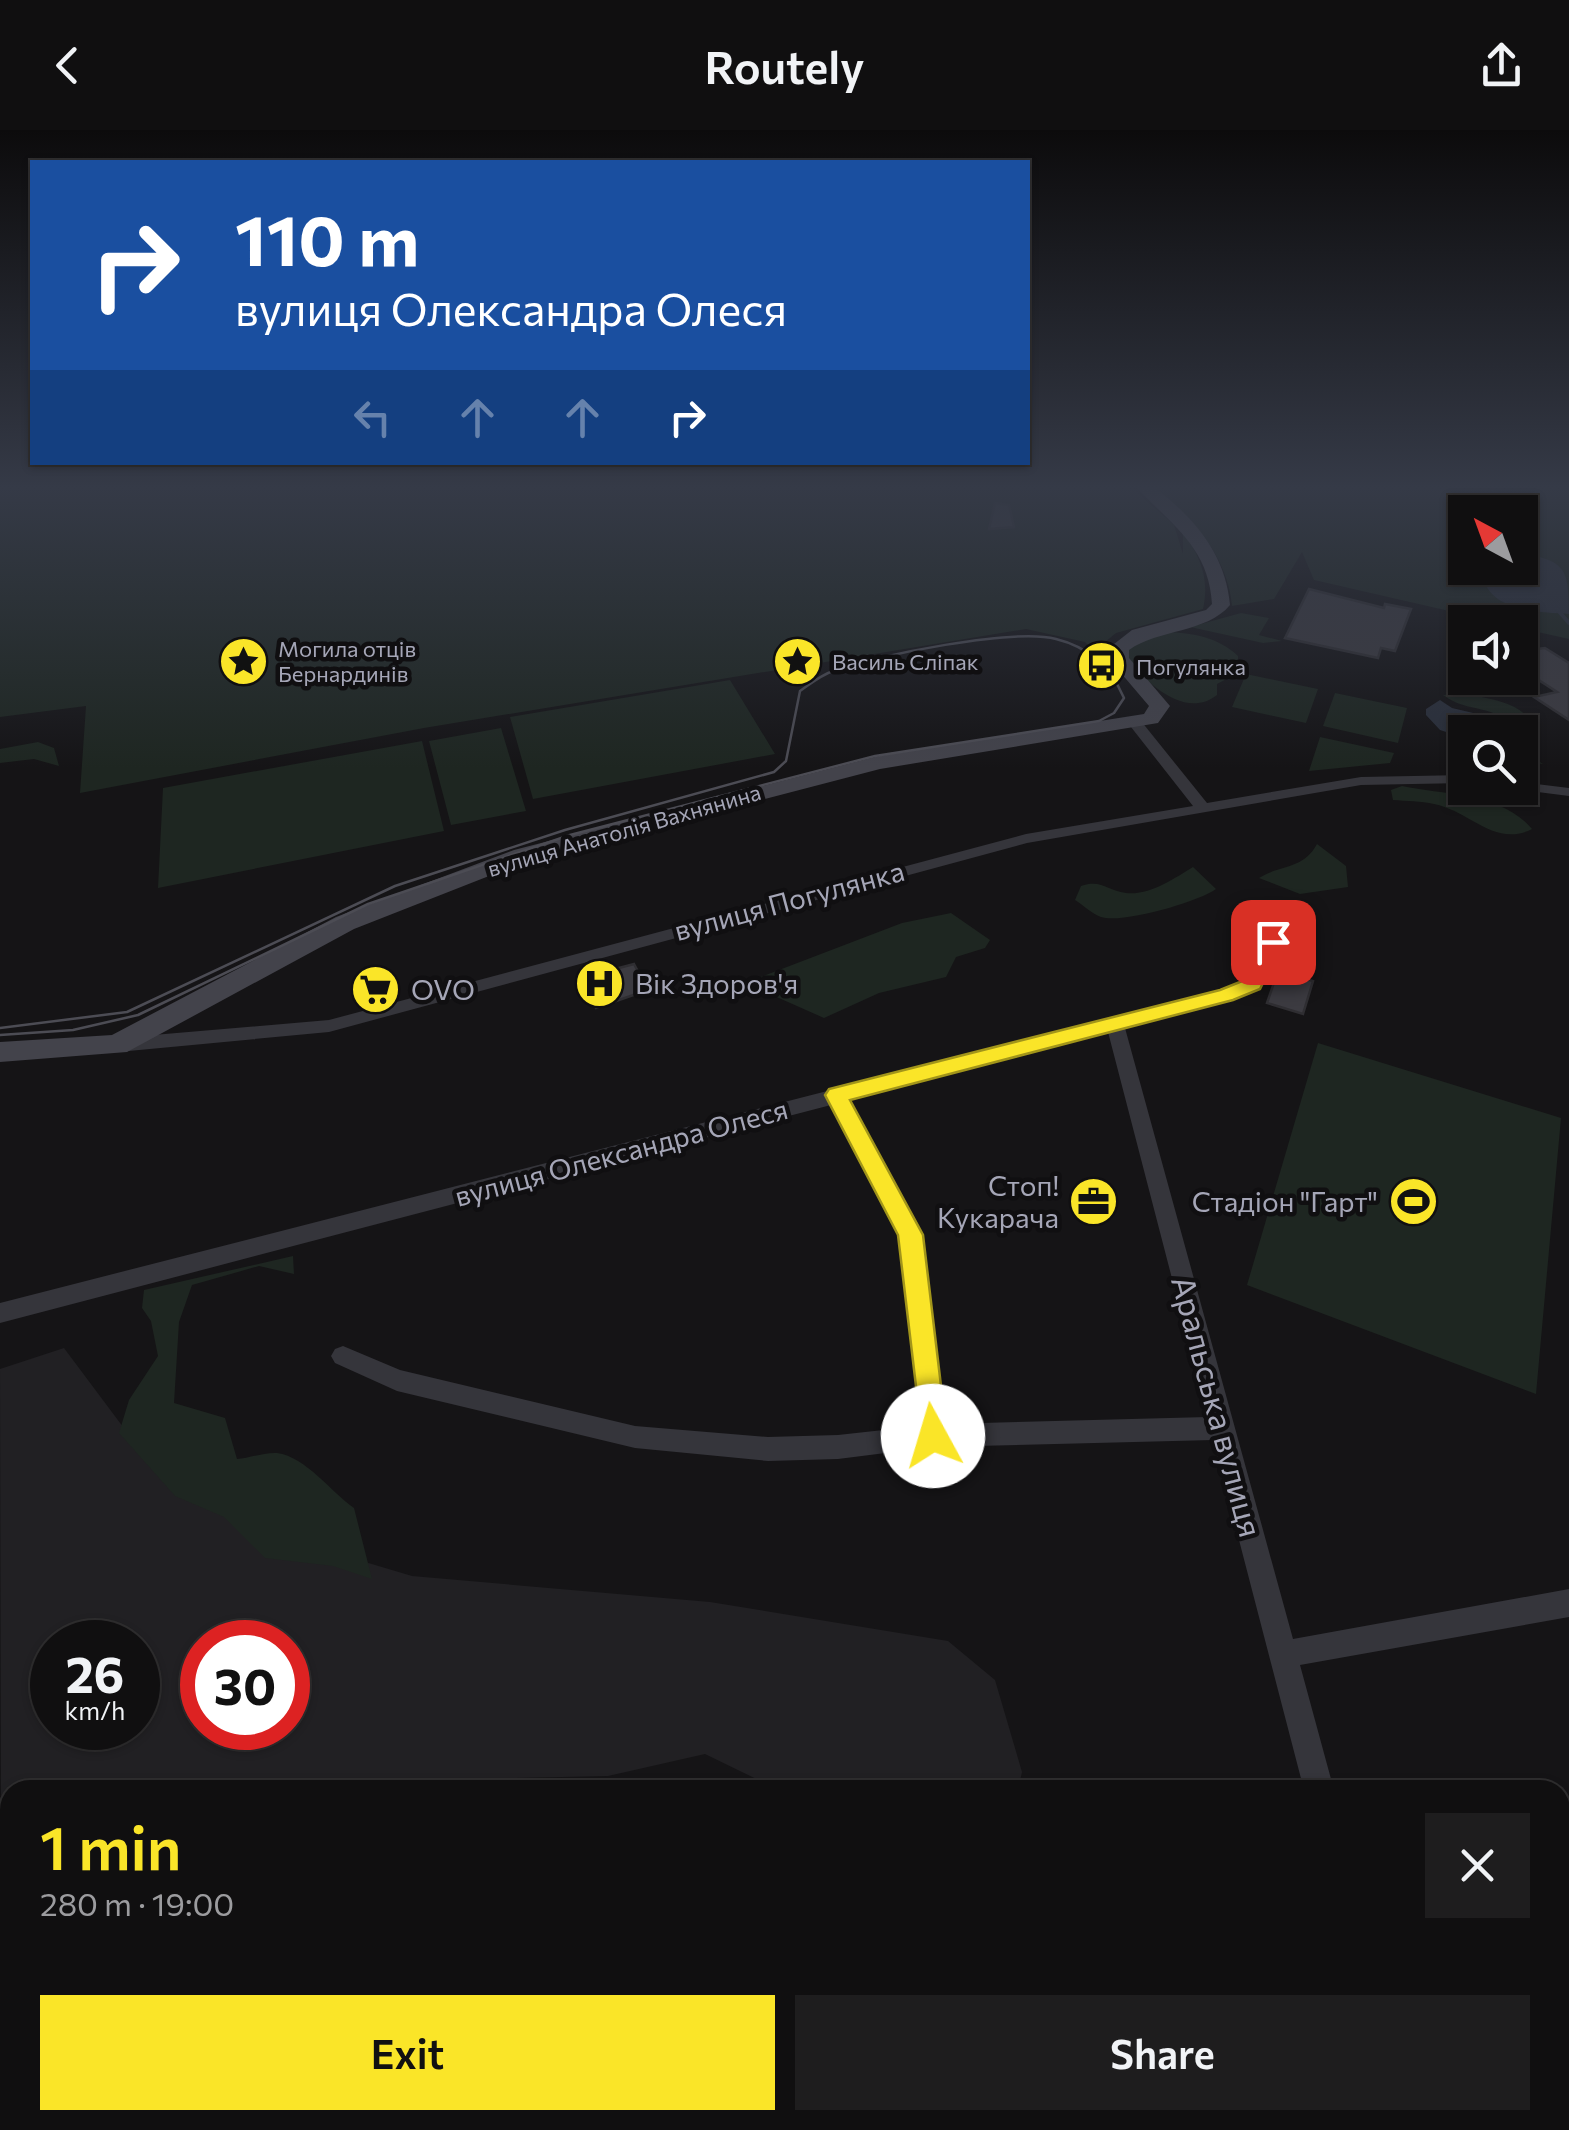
<!DOCTYPE html>
<meta charset="utf-8">
<style>
body{margin:0;font-family:Commissioner,sans-serif;background:#1e1d1e;color:#f1f3f6;height:100vh;display:flex;flex-direction:column;font-size:38px;white-space:nowrap}
*{box-sizing:border-box;margin:0}
p{font-size:32px;color:#9c9c9f}
.icon{flex:none;width:55px;height:55px;fill:none;stroke:currentColor;stroke-width:2;stroke-linecap:round;stroke-linejoin:round}
.map{position:relative;flex:1;overflow:hidden}
.details{position:absolute;left:0px;top:1650px;width:1570px;height:350px;display:flex;flex-direction:column;background:#100f10;border-radius:30px 30px 0 0;box-shadow:0 2px 8px #0004,0 0 0 2px #302f30}
.details>*{flex:none}
.banner{position:absolute;left:30px;top:30px;width:1000px;height:305px;border-radius:0px;box-shadow:0 2px 8px #0004,0 0 0 2px #302f30;background:#1a4fa0;color:#fff;overflow:hidden}
.needle{width:65px;rotate:319deg}
.tools{position:absolute;left:1448px;top:365px;display:grid;gap:20px}
.tools a{display:grid;place-items:center;width:90px;height:90px;border-radius:0px;background:#100f10;box-shadow:0 2px 8px #0004,0 0 0 2px #302f30;font-size:50px}
.speed{position:absolute;left:30px;top:1490px;display:flex;gap:20px;font-size:50px;font-weight:700;text-align:center}
.speed>*{display:grid;place-content:center;width:130px;height:130px;border-radius:50%;background:#100f10;box-shadow:0 2px 8px #0004,0 0 0 2px #302f30;line-height:1}
.speed small{font-size:25px;font-weight:400}
.speed .limit{border:15px solid #d22;background:#fff;color:#111}
.pin{position:absolute;display:grid;place-items:center;width:85px;height:85px;color:#fff;margin:-42px;border-radius:20px;box-shadow:0 5px 15px #0006}
.me{position:absolute;width:110px;margin:-55px;rotate:354deg;stroke-linejoin:round;filter:drop-shadow(0 0 8px #0008)}
.turn{display:flex;align-items:center;gap:35px;height:210px;padding:0 40px;font-size:45px}
.turn .icon{width:130px;height:130px;stroke-width:2.5}
.turn b{display:block;font-size:70px;line-height:85px}
.lanes{display:flex;align-items:center;height:95px;padding:0 40px;background:#0003;justify-content:center;gap:50px;direction:ltr}
.lanes .off{opacity:.35}
.round{display:grid;place-items:center;flex:none;width:105px;height:105px;border-radius:0px;background:#1e1d1e}
.overview{display:flex;align-items:center;justify-content:space-between;height:170px;padding:0 40px}
h1{font-size:60px;font-weight:600;line-height:75px;color:#fae528}
.action{display:flex;gap:20px;margin-top:auto;padding:20px 40px}
.action a{flex:1;height:115px;border-radius:0px;background:#fae528;color:#111;font-size:40px;font-weight:600;line-height:115px;text-align:center}
.action a+a{background:#1e1d1e;color:#f1f3f6}
header{display:flex;justify-content:space-between;align-items:center;height:130px;padding:0 40px;background:#100f10;font-size:45px;font-weight:600}
.map>svg:first-child{display:block}
.built{fill:#212023;fill-rule:evenodd}
.green{fill:#1e2621;fill-rule:evenodd}
.water{fill:#2a2f3a}
.lines{fill:none;stroke-linecap:round;stroke-linejoin:round}
.stream{stroke:#2a2f3a;stroke-width:4}
.building{fill:#3c3b41;stroke:#2f2e32;stroke-width:2.5}
.street{fill:#35353b;fill-rule:evenodd}
.secondary{fill:#43434b;fill-rule:evenodd}
.tram{stroke:#4c4c54;stroke-width:2.5}
.route{fill:#fae528;stroke:#a2951a;stroke-width:2.5}
.labels{text-anchor:middle;dominant-baseline:central;stroke-width:9;stroke-linejoin:round;paint-order:stroke}
.far-poi-label{font-size:22px;fill:#a5a6b7;stroke:#100f11;text-anchor:start}
.far-street-label{font-size:22px;fill:#a5a6b7;stroke:#100f11}
.street-label{font-size:28px;fill:#a5a6b7;stroke:#100f11}
.poi-label{font-size:28px;fill:#a5a6b7;stroke:#100f11;text-anchor:start}
.near-street-label{font-size:32px;fill:#a5a6b7;stroke:#100f11}
</style>
<header><svg class="icon" aria-label="back" viewBox="0 0 24 24"><path d="M15 5l-7 7 7 7"/></svg>Routely<svg class="icon" aria-label="share" viewBox="0 0 24 24"><path d="M12 15V3M7 8l5-5 5 5M5 13v7h14v-7"/></svg></header>
<div class="map">
<svg width="1569" height="2000" viewBox="0 0 1569 2000">
<rect width="100%" height="100%" fill="#151416"/>
<!-- built -->
<path class="built" d="M64,1218L147,1329L268,1403L412,1446L710,1472L948,1511L995,1550L1022,1642L1018,1660H779L705,1624L608,1646L517,1648L486,1660H10V1684L1,1686L0,1239ZM52,1512H138V1598H52ZM202,1512H288V1598H202Z"/>
<!-- green -->
<path class="green" d="M0,358H1132L1174,395L1183,424V402C1200,427 1210,448 1203,479L1116,503L1094,521L1085,512L1026,499L424,598L80,663L86,576L0,587Z
M1155,358H1569V509L1520,498V492H1497L1314,450L1302,422L1274,469L1232,476C1228,428 1193,386 1155,358ZM1465,382H1520V438H1465Z
M1241,483L1269,488L1259,505L1282,511L1263,513L1190,497Z
M1167,502C1193,503 1218,507 1238,526V543L1217,554V565C1185,590 1148,553 1127,530L1129,514Z
M1246,544L1318,559L1306,593L1232,577Z
M730,550L775,624L533,669L510,587Z
M1335,563L1407,578L1398,613L1323,596Z
M1460,564C1485,567 1534,573 1535,605L1521,620L1543,634L1520,631V602C1492,571 1470,585 1443,565Z
M501,598L526,681L451,695L429,611Z
M1320,607L1394,623L1390,633L1309,641Z
M422,611L444,701L158,758L163,658Z
M38,612L54,618L59,636L34,629L0,633V619Z
M1402,656C1445,665 1502,663 1532,699C1495,718 1470,681 1434,674C1421,671 1406,671 1393,670L1391,660Z
M1317,714L1346,736L1348,757L1300,764L1259,748C1281,734 1303,740 1317,714Z
M1193,737L1216,759C1198,772 1122,794 1101,787C1092,784 1083,775 1075,770L1081,756C1102,749 1107,761 1126,763C1149,766 1175,748 1193,737Z
M951,783L990,810L985,818L956,827L946,847L879,863L824,888L745,853L902,793Z
M1318,913L1561,988L1536,1264L1247,1155Z
M293,1126L294,1144L259,1136L192,1155L179,1192L174,1273L225,1288L237,1329C249,1328 265,1322 277,1323C306,1327 331,1362 354,1378L372,1449L333,1436L265,1428L224,1387L175,1366L119,1303L129,1270L158,1226L151,1191L142,1178L144,1160Z"/>
<!-- water -->
<path class="water" d="M1520,424C1567,429 1569,441 1569,484C1535,482 1483,481 1482,438H1520Z
M1440,570L1452,578L1486,586L1491,593L1488,599L1494,602H1465V608L1440,600L1426,585V579Z"/>
<g class="lines">
<!-- stream -->
<path class="stream" d="M1493,358L1497,382
M1556,478L1569,493"/>
</g>
<!-- building -->
<path class="building" d="M995,373L1009,375L1014,397L989,399Z
M1309,459L1384,478L1385,474L1411,479L1395,521L1381,518L1378,528L1285,508Z
M1545,518L1569,533V590L1534,567L1557,562L1520,538V521Z
M634,834L648,860L596,878L577,849Z
M1278,841L1313,851L1303,884L1267,873Z"/>
<g class="lines">
<!-- street -->
<path class="street" d="M1131,591H1141L1207,673L1361,647L1465,645V653L1361,655L1027,713L329,902L118,922L109,915L118,908L329,890L1026,704L1193,676L1131,597Z
M1520,652L1569,658V666L1515,659L1520,658Z
M1273,806L1282,812L1259,858L1232,869L1125,898L1293,1509L1569,1459V1487L1300,1535L1334,1660H1304L1213,1310L933,1317L838,1329L768,1331L635,1318L397,1261L335,1233L331,1226L335,1219L343,1216L400,1240L635,1296L768,1307L838,1305L920,1296L900,1105L831,975L0,1193V1173L1221,860L1246,850L1264,812ZM1108,902L1208,1287L944,1294L922,1105L849,970Z
M1560,1975L1565,1978L1569,1986L1566,2000H1462L1467,1990H1560Z
M329,1990H393L389,2000H324Z
M1383,1990H1417L1421,2000H1385Z"/>
<!-- secondary -->
<path class="secondary" d="M1137,358H1155C1194,387 1226,425 1230,475C1207,503 1158,499 1129,520V528L1170,576L1158,593L880,639L530,730L354,799L127,922L0,932V912L112,905L336,787L514,720L879,626L1144,584L1149,576L1109,529V518L1132,500L1206,480L1212,474C1209,418 1172,395 1137,358Z"/>
<!-- tram -->
<path class="tram" d="M0,898L127,882L395,756L565,700L774,642L786,631L800,561C810,554 821,545 833,541C877,525 1014,498 1056,509C1089,517 1111,538 1124,568L1114,583L1099,591L875,626L570,705L368,774L138,885L73,900L0,905"/>
</g>
<!-- sky -->
<linearGradient id="sky" x2="0" y2="1"><stop stop-color="#0c0b0c"/><stop offset="0.56" stop-color="#353a47"/><stop offset="1" stop-color="#353a47" stop-opacity="0"/></linearGradient>
<rect width="1569" height="638" fill="url(#sky)"/>
<!-- route -->
<path class="route" d="M1273,806L1283,812L1260,859L1233,870L850,970L923,1105L947,1306L943,1315L933,1319L923,1315L898,1105L825,965L829,959L1220,860L1245,850L1263,812Z"/>
<!-- icons -->
<defs>
<symbol id="sight-disc" viewBox="-11 -11 22 22"><circle r="9.5" fill="#fae528" stroke="#100f11"/><path d="M0-6L1.8-2.2L6-1.7L2.9 1.2L3.7 5.4L0 3.3L-3.7 5.4L-2.9 1.2L-6-1.7L-1.8-2.2Z" fill="#111"/></symbol>
<symbol id="bus-disc" viewBox="-11 -11 22 22"><circle r="9.5" fill="#fae528" stroke="#100f11"/><path d="M-5-6H5V4H4V6H2V4H-2V6H-4V4H-5ZM-3.5-4V0h7V-4ZM-3.5 1.2v1.5H-2V1.2ZM2 1.2v1.5H3.5V1.2Z" fill="#111"/></symbol>
<symbol id="hospital-disc" viewBox="-11 -11 22 22"><circle r="9.5" fill="#fae528" stroke="#100f11"/><path d="M-5-5h3v3.5h4V-5h3V5h-3V1.5h-4V5h-3Z" fill="#111"/></symbol>
<symbol id="supermarket-disc" viewBox="-11 -11 22 22"><circle r="9.5" fill="#fae528" stroke="#100f11"/><path d="M-6-5.5h2.5l.6 2H6L4.5 2H-2.5L-4.4-4H-6ZM-1.5 3.2a1.3 1.3 0 1 0 .1 0ZM3 3.2a1.3 1.3 0 1 0 .1 0Z" fill="#111"/></symbol>
<symbol id="office-disc" viewBox="-11 -11 22 22"><circle r="9.5" fill="#fae528" stroke="#100f11"/><path d="M-6-3h4V-5.5h4V-3h4V5H-6ZM-1-4.5V-3h2v-1.5ZM-6 0V1H6V0Z" fill="#111"/></symbol>
<symbol id="stadium-disc" viewBox="-11 -11 22 22"><circle r="9.5" fill="#fae528" stroke="#100f11"/><path d="M0-5a6.5 5 0 1 0 0 10a6.5 5 0 1 0 0-10ZM-3.5-1.8h7v3.6h-7Z" fill="#111"/></symbol>
</defs>
<g fill-rule="evenodd">
<use href="#sight-disc" x="216" y="504" width="55" height="55"/>
<use href="#sight-disc" x="770" y="504" width="55" height="55"/>
<use href="#bus-disc" x="1074" y="508" width="55" height="55"/>
<use href="#hospital-disc" x="572" y="826" width="55" height="55"/>
<use href="#supermarket-disc" x="348" y="832" width="55" height="55"/>
<use href="#office-disc" x="1066" y="1044" width="55" height="55"/>
<use href="#stadium-disc" x="1386" y="1044" width="55" height="55"/>
</g>
<g class="labels">
<!-- far-poi labels -->
<g class="far-poi-label">
<text x="278" y="518">Могила отців<tspan x="278" dy="25">Бернардинів</tspan></text>
<text x="832" y="531">Василь Сліпак</text>
<text x="1136" y="536">Погулянка</text>
</g>
<!-- far-street labels -->
<g class="far-street-label">
<text transform="translate(624 700) rotate(-16)">вулиця Анатолія Вахнянина</text>
</g>
<!-- street labels -->
<g class="street-label">
<text transform="translate(789 770) rotate(-15)">вулиця Погулянка</text>
<text transform="translate(621 1022) rotate(-15)">вулиця Олександра Олеся</text>
</g>
<!-- poi labels -->
<g class="poi-label">
<text x="635" y="853">Вік Здоров'я</text>
<text x="411" y="859">OVO</text>
<text x="1059" y="1055" text-anchor="end">Стоп!<tspan x="1059" dy="32">Кукарача</tspan></text>
<text x="1378" y="1071" text-anchor="end">Стадіон "Гарт"</text>
</g>
<!-- near-street labels -->
<g class="near-street-label">
<text transform="translate(1218 1276) rotate(75)">Аральська вулиця</text>
</g>
</g>
</svg>
<div class="tools">
<a><svg class="needle" viewBox="-14 -14 28 28"><path d="M0-13l5 13h-10z" fill="#e53935"/><path d="M0 13l5-13h-10z" fill="#9c9c9f"/></svg></a>
<a><svg class="icon" aria-label="sound" viewBox="0 0 24 24"><path d="M4 9h4l5-4v14l-5-4H4zM17 9q2 3 0 6"/></svg></a>
<a><svg class="icon" aria-label="search" viewBox="0 0 24 24"><circle cx="10" cy="10" r="6"/><path d="M15 15l6 6"/></svg></a>
</div>
<div class="speed"><div>26<small>km/h</small></div><div class="limit">30</div></div>
<div class="pin" style="left:1273px;top:812px;background:#d93025"><svg class="icon" aria-label="arrive" viewBox="0 0 24 24"><path d="M6 21V4h12l-3 4 3 4H6"/></svg></div>
<svg class="me" style="left:933px;top:1306px" viewBox="-20 -20 40 40"><circle r="19" fill="#fff"/><path d="M0-13L10 11 0 6-10 11z" fill="#fae528"/></svg>
<div class="banner">
<div class="turn"><svg class="icon" aria-label="right" viewBox="0 0 24 24"><path d="M7 20v-9h11M14 6l5 5-5 5"/></svg><div><b>110 m</b>вулиця Олександра Олеся</div></div>
<div class="lanes"><svg class="icon off" aria-label="left" viewBox="0 0 24 24"><path d="M17 20v-9H6M10 6l-5 5 5 5"/></svg><svg class="icon off" aria-label="ahead" viewBox="0 0 24 24"><path d="M12 20V5M6 11l6-6 6 6"/></svg><svg class="icon off" aria-label="ahead" viewBox="0 0 24 24"><path d="M12 20V5M6 11l6-6 6 6"/></svg><svg class="icon" aria-label="right" viewBox="0 0 24 24"><path d="M7 20v-9h11M14 6l5 5-5 5"/></svg></div>
</div>
<section class="details">
<div class="overview"><div><h1>1 min</h1><p>280 m · 19:00</p></div><a class="round"><svg class="icon" aria-label="close" viewBox="0 0 24 24"><path d="M6 6l12 12M18 6L6 18"/></svg></a></div>
<div class="action"><a>Exit</a><a>Share</a></div>
</section>
</div>
